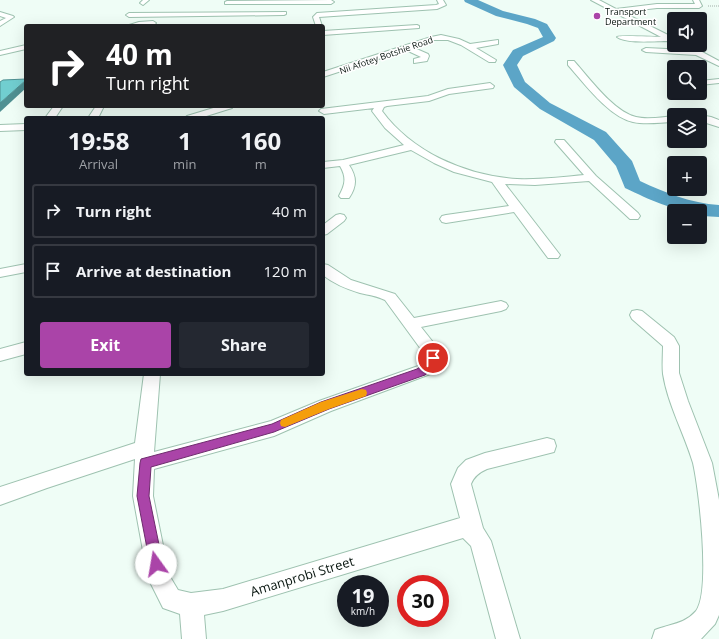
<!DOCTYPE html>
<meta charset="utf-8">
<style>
body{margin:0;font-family:"Open Sans",sans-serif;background:#242831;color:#f1f3f6;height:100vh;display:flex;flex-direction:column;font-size:15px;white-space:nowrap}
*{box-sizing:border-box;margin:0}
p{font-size:13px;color:#9ea1a6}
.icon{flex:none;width:22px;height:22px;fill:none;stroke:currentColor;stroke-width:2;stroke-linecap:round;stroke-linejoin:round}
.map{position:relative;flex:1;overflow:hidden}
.details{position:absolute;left:24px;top:116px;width:301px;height:260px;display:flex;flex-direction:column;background:#171b24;border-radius:4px;box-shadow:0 4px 16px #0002}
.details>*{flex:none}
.hud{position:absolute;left:24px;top:24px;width:301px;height:84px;border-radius:4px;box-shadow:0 4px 16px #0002;background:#202124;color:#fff;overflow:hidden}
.fabs{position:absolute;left:667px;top:12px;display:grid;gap:8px}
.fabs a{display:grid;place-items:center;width:40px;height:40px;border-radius:4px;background:#171b24;box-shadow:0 4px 16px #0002;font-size:20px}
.speed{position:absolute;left:337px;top:575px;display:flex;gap:8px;font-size:20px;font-weight:700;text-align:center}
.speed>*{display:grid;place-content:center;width:52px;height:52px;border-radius:50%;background:#171b24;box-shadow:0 4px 16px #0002;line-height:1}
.speed small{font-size:10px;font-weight:400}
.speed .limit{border:6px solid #d22;background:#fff;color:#111}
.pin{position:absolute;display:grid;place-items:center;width:34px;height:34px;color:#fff;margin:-17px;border:2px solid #fff;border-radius:50%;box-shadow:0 1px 4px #0007}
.me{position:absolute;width:44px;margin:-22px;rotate:347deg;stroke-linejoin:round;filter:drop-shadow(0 0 3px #0008)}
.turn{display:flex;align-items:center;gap:14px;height:84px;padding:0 16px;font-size:18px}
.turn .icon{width:52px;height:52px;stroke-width:2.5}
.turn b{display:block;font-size:28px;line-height:34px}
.eta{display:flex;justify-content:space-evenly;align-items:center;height:68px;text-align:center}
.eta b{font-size:24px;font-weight:700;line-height:28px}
.primary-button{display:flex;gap:8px;margin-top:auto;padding:8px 16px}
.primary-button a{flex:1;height:46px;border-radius:4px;background:#aa44a8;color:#fff;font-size:16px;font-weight:700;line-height:46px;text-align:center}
.primary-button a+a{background:#242831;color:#f1f3f6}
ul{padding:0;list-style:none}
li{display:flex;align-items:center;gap:12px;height:54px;margin:0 8px 6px;padding:0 8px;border:2px solid #363941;border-radius:4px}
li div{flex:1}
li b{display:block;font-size:15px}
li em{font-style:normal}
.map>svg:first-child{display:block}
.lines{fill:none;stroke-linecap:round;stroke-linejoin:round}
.river{fill:#5ca5c7;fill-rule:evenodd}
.minor-casing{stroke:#9ec2b0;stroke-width:2}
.path{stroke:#a2afa9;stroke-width:1;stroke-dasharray:1 1;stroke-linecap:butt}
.minor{fill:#fff;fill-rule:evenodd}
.shaded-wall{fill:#4f9092}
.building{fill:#71ced0;stroke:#4f9092}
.route{fill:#aa44a8;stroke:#6e2c6d}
.slow{fill:#f59e0b}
.poi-dot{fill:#aa44a8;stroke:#fff;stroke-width:1.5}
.labels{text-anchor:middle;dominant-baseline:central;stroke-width:3;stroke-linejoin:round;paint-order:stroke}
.far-poi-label{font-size:9px;fill:#08150f;stroke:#fff;text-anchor:start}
.far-street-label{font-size:9px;fill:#08150f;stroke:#fff}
.near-street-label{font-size:13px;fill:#08150f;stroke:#fff}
</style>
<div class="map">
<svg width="719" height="639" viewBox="0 0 719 639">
<rect width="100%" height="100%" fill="#effdf6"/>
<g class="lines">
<!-- river -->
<path class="river" d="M464,0H478L503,11L535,19L547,24L556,38L554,41L523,56L517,65L525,82L550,103L606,132L632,161L640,181C666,193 690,203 719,205V217L702,216H700V211C671,211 651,200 625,188L616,166L594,140L540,109L514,87L503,65L513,50L543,37L538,28L527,24L496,16L465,2Z"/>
<defs>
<path id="minor" d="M143,0H149L143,5L140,3Z
M437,0H443L446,5L437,9L319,17L322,26H316L313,17L317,13L436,5L439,4Z
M591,0H599L616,9L657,4H695L693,0H699L702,6L699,8H657L622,12L674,38V43L669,41C656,41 626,44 617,37C620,35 653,37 661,37Z
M227,1L331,0L334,2L331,4H225V2Z
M0,12L13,16L14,17L0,26V21L6,18L0,16Z
M286,12V14L284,15L129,17L126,15L129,13Z
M153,21L156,23L155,24L126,26L139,22Z
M417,25L419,26V28L323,35V31Z
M441,35L459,39L470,44L498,40V44L476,48L496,60L495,62H489L461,45L448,40H434L412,47L428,54L429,56L427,61L414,63V59L421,57L406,50L323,77V72L431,37Z
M26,45V49L0,55V51Z
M685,46H691L719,61V66L696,55L646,52L642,50L646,48L687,50L684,48Z
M568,61H574C589,78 614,112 636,117C648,120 662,117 674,116V122C661,122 647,125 633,122C609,117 584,83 568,65Z
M719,79V83L700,85V81Z
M490,83L494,86L493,88L449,94L429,101L387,106L384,107L382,111C412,152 466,176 517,179C539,180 561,177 584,175L555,142L556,140H564L596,176L638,213L640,216L638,219H630L589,181L535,185L505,184L560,255L558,258H548L514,212L446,223L442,222L440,219L442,216L446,215L509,206L492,182L454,172L434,163L411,150L349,165C357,177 357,186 349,198H341L339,196C345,185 347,178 340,166L323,168V162L343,160L404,145L385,128L372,111L374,108L324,114L319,111L321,109L428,96L448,89Z
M54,106H63L55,118H45Z
M96,106H104L98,118H88Z
M220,106H233L232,108L200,118H185L187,116Z
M700,115L711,117L719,120V127L700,121Z
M26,124V130L0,131V125Z
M340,214L344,215L346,218L344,221L327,234L323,235V225L336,215Z
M26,264V272L0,277V269Z
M323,264L328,265L351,280L395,294L414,318L501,301L506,303L508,306L506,309L501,311L421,327L436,346L441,358L433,373L331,411L274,436L154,469L153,496L169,575L178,590L191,593L223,589L460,518L451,484L458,468L466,460L485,453L547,438L554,440L556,446L554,452L487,469C480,472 474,476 471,484L483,528L491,541L520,639H496L471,546L463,538L223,611L204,615L206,639H182L180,614L163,608L148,578L133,496L135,459L47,488L0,505V487L135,443L144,374H160L154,452L271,421L319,401L421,365L425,358L423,352L385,300C377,296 369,295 360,293C347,289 334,284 323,275Z
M637,310L642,311L674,337L679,346V373L688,401L712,463L719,500V615L715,624L701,639H652L655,630C670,624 685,624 696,611C711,591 699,489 693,463C684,433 668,405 663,374C662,365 663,355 663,346L632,319L630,315L632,311Z
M26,342V354L0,361V349Z"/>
</defs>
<!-- minor casing -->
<use href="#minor" class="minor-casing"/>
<!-- path -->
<path class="path" d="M708,6H719"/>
<!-- minor -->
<use href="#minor" class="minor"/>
</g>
<!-- shaded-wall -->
<path class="shaded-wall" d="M26,80V88L0,112V103Z"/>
<!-- building -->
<path class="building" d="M26,79V80L0,103V82L3,80Z"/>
<!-- route -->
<path class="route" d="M433,354L437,355L438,358L435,367L425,375L329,409L274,432L151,467L149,496L163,564L161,569L156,571L151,569L137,496L140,463L141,459L272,424L321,402L417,369L427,362L430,355Z"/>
<!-- slow -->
<path class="slow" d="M362,389L366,390L367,393L366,396L329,409L285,427L281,426L280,423L281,420L321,402Z"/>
<!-- markers -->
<circle class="poi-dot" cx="597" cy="16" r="4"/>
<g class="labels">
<!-- far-poi labels -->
<g class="far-poi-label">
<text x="605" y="11">Transport<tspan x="605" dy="10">Department</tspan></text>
</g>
<!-- far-street labels -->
<g class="far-street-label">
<text transform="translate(386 55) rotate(-19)">Nii Afotey Botshie Road</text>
</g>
<!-- near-street labels -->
<g class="near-street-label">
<text transform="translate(302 576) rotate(-17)">Amanprobi Street</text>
</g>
</g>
</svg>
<div class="fabs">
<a><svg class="icon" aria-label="sound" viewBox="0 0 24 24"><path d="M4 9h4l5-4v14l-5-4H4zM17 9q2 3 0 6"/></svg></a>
<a><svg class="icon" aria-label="search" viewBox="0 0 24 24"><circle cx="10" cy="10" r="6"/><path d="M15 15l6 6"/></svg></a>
<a><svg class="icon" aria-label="layers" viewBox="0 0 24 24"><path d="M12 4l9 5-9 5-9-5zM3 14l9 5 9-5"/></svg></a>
<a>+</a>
<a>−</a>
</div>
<div class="speed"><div>19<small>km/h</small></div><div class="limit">30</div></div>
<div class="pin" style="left:433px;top:358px;background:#d93025"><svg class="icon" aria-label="arrive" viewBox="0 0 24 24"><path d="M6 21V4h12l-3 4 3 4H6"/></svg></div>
<svg class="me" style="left:156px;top:564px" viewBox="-20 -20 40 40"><circle r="19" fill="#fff"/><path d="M0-13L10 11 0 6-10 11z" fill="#aa44a8"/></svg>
<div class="hud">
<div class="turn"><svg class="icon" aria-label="right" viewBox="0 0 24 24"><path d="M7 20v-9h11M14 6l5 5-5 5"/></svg><div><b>40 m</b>Turn right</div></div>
</div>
<section class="details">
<div class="eta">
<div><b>19:58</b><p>Arrival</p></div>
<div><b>1</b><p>min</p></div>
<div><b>160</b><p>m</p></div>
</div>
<ul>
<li><svg class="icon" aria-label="right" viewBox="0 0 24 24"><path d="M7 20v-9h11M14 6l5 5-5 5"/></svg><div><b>Turn right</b></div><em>40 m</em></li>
<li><svg class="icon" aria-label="arrive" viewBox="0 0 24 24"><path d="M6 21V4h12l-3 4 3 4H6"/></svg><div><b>Arrive at destination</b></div><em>120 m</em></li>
</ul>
<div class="primary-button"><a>Exit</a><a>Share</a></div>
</section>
</div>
